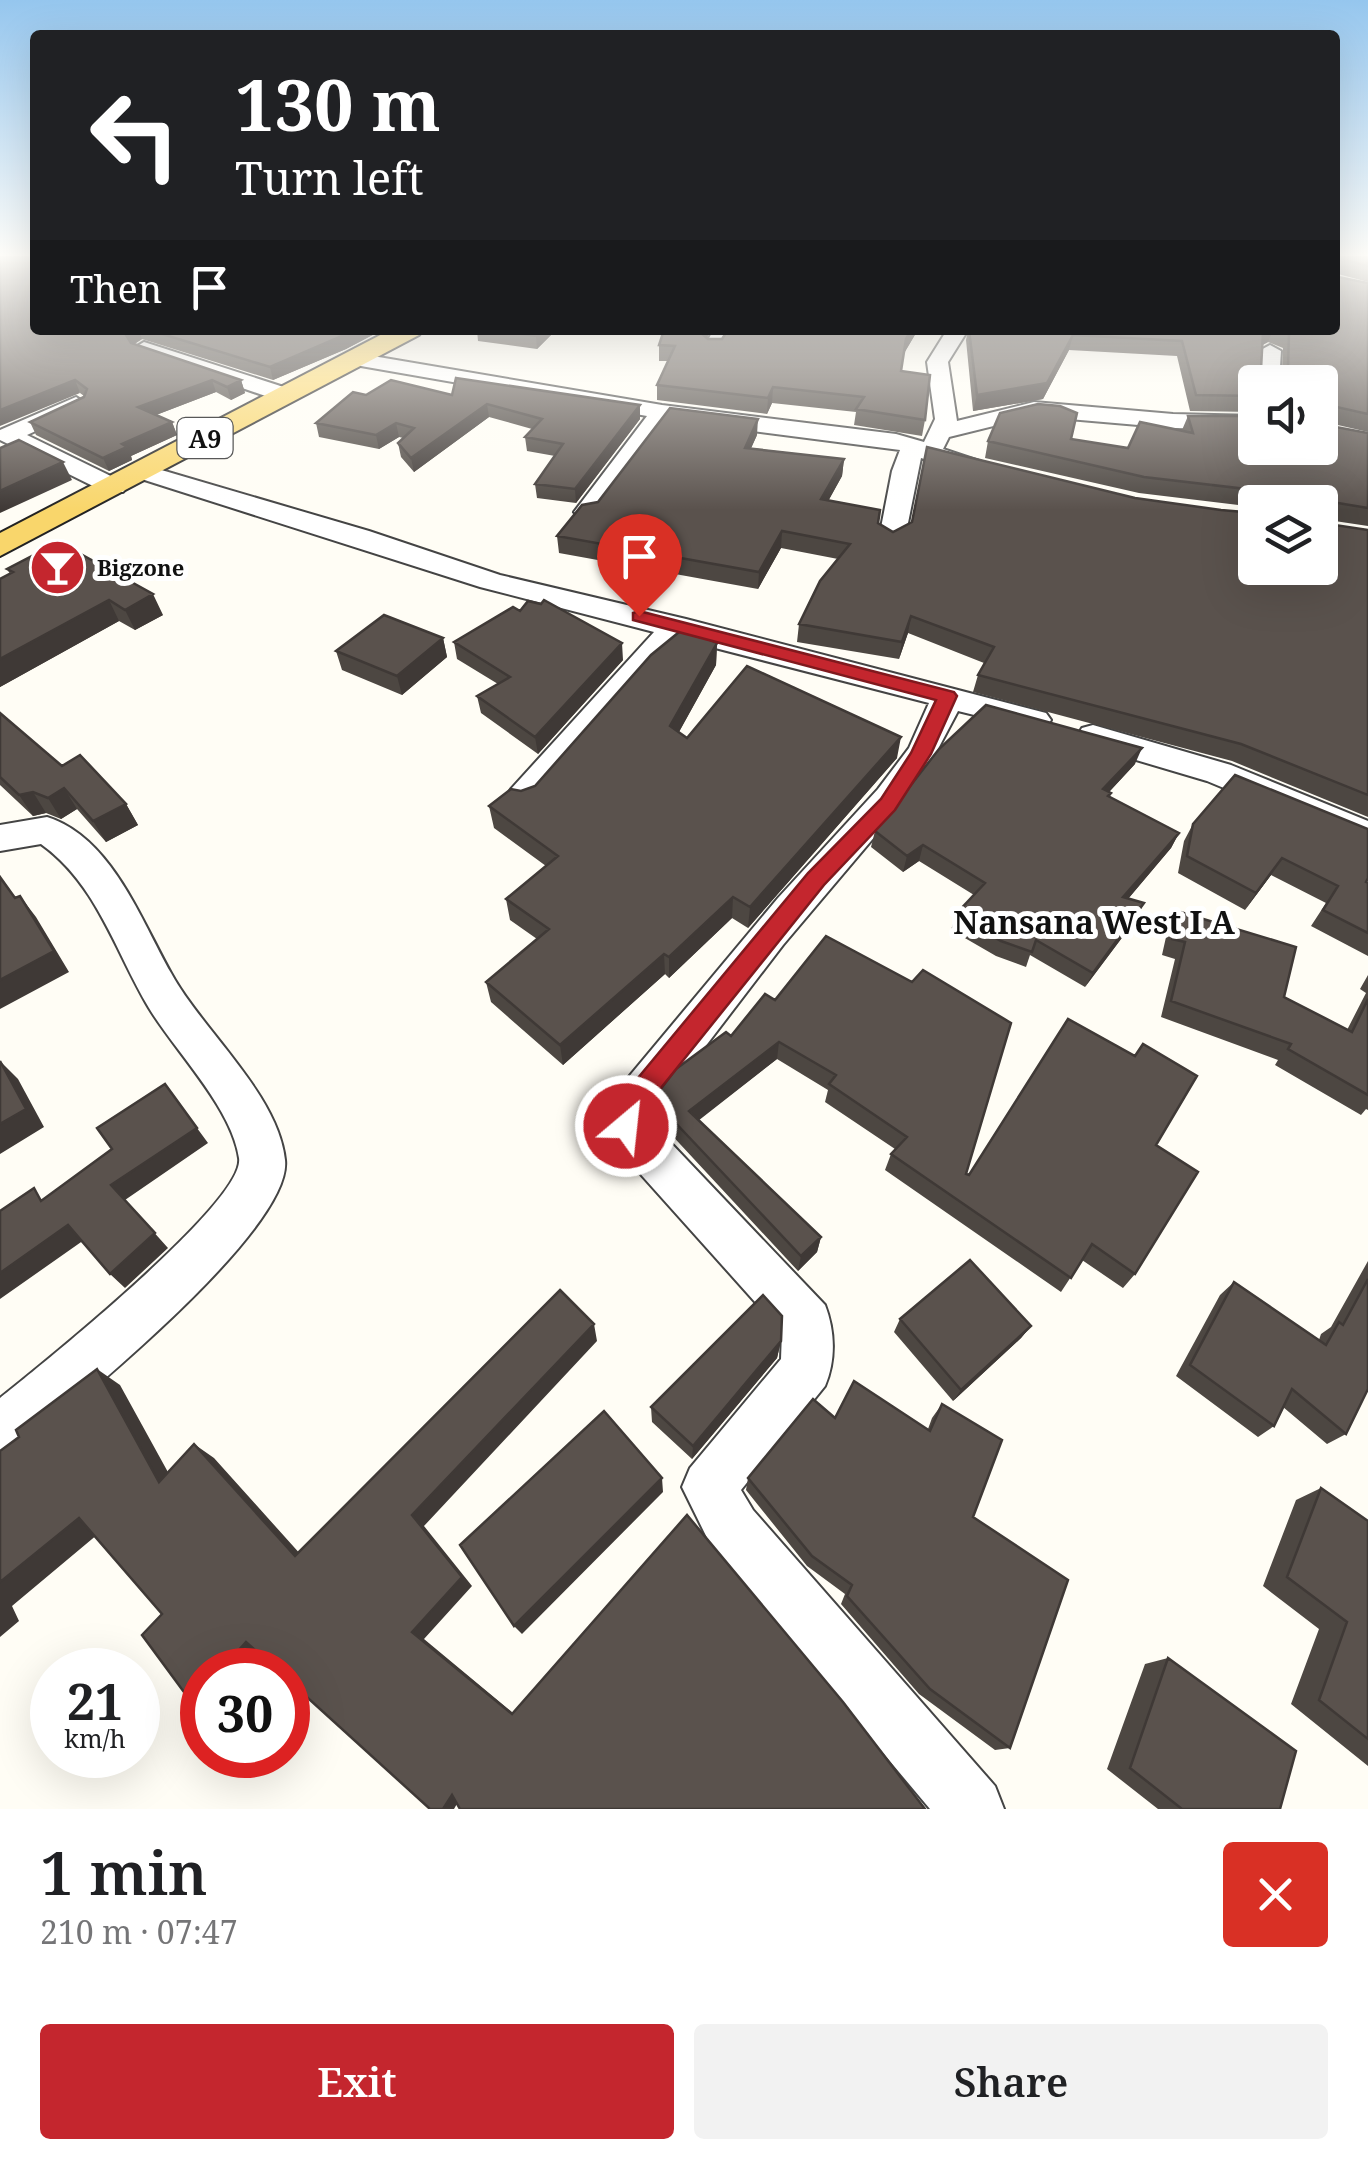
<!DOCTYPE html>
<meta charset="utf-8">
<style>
body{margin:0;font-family:"Noto Serif",serif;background:#f2f2f2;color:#202124;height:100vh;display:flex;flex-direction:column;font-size:38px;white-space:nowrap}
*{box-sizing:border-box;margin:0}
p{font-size:32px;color:#757577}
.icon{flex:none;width:55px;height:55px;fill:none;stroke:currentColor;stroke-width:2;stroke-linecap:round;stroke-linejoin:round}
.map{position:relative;height:1809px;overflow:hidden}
.details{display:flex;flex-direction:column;background:#fff;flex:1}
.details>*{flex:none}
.hud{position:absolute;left:30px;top:30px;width:1310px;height:305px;border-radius:10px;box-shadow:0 10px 40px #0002;background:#202124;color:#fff;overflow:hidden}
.controls{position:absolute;left:1238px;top:365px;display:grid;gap:20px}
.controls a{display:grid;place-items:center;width:100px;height:100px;border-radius:10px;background:#fff;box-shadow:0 10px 40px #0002;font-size:50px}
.speed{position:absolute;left:30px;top:1648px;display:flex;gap:20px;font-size:50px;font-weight:700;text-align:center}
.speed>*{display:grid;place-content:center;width:130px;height:130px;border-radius:50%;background:#fff;box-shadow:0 10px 40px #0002;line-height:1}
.speed small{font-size:25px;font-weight:400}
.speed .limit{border:15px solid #d22;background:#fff;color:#111}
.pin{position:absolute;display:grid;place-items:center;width:85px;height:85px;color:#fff;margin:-102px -42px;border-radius:50% 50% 50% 0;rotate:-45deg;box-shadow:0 0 10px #0007}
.pin .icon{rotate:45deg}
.me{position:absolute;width:110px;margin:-55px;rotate:28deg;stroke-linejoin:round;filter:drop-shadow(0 0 8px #0008)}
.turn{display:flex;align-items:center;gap:35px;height:210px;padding:0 40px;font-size:45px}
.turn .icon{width:130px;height:130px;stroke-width:2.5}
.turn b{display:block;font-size:70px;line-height:85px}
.then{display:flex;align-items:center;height:95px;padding:0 40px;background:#0003;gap:20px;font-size:38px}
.round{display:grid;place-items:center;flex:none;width:105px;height:105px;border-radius:10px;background:#f2f2f2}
.headline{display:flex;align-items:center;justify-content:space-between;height:170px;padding:0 40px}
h1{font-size:60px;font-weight:600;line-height:75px}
.cta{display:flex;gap:20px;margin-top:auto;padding:20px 40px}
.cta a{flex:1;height:115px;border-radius:10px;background:#c4262e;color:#fff;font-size:40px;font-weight:600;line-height:115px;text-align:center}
.cta a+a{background:#f2f2f2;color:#202124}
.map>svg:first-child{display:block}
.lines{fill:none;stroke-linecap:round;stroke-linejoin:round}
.minor-casing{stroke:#444;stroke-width:4}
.major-casing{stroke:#222;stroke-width:4}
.minor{fill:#fff;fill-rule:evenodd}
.major{fill:#f9d66b;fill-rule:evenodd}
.wall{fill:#4d4742;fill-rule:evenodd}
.shaded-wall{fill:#3f3936}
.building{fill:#5a524d;stroke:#3f3936;stroke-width:2.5}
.route{fill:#c4262e;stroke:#7f191e;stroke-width:2.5}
.labels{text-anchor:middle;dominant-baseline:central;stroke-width:10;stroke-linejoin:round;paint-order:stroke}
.far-poi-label{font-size:22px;font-weight:bold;fill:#111;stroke:#fff;text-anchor:start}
.shield{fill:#fff;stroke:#585858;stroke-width:2.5}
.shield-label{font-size:25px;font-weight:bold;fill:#111}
.quarter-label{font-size:32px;font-weight:bold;fill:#111;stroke:#fff}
</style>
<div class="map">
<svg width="1368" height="1809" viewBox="0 0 1368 1809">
<rect width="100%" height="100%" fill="#fffdf5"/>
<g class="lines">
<defs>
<path id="minor" d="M713,330H733L722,351H708L705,347Z
M947,330H968L948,362L957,421L1034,402L1173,414L1255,416V430L1173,428L1034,416L949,437L943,449L982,462L985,467L973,474L921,458L905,538L892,546L879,538L892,471L900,450L668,420L596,517L587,520L574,512L647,416L355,365L344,359L355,353L662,405L896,434L924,442L935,419L927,362Z
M144,342L296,391L299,396L288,403L280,401L137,352L134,348Z
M1270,345L1281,351L1279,382H1257L1259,351Z
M76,397L87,404L84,409L27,435L123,482L127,487L123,492H105L0,440V430Z
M141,464L369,531L500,575L686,619L1046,713L1051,720L1046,727L1035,730L958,711L920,783L783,945L649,1120L825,1305C835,1331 836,1360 825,1386L741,1490L753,1510L995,1786L1004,1809H930L713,1550L682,1487L690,1468L781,1359L782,1332L610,1140L604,1126L613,1096L627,1079L778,898L878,789L909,748L929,703L680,639L535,805L523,809L511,805L506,797L511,789L654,632L480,587L132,476L129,471L132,466Z
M1093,725L1231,765L1368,821V848L1207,781L1082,744L1077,736L1082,728Z
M47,817C111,837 141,920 171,973C202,1030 278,1094 285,1160C293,1229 74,1405 19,1451L0,1459V1398C40,1366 246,1201 239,1158C232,1108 175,1051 149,1008C115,951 97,884 41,844L0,851V825Z"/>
<path id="major" d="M390,330H423L419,335L0,556V533Z"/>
</defs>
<!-- minor casing -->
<use href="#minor" class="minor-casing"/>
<!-- major casing -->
<use href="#major" class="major-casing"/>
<!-- minor -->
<use href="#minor" class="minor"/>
<!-- major -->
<use href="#major" class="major"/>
</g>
<!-- wall -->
<path class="wall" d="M1335,257H1368V282L1338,274V277L1368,283V432L1325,422V425L1368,433V526L1328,520V524L1368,530V817L1232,761L973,692L978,675L984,663L908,633L899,659L797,642L799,624L838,559L781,548L758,589L559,553L557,536L598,502L757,435L751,448L844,459L842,476L828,501L878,523L893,532L1255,568L1320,502H1255V507L1139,493L985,458L988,441L1071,439L1128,448L1182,430L1188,416L1320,448L1255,382V412L1190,411L1177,356L1069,350L1043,399L973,411L966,340L968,330H1335ZM1268,342L1283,348L1282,369H1261L1262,345Z
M35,330H382L346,349L273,380L142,339L134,344L241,380L245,393L231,400L216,392L156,415L172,422L177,435L131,456L132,460L109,471L36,435L30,422L84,396L80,393Z
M477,330H556L537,349L478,341Z
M728,330H944L939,335L916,333L903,355L901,371L925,420L922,436L854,425L856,412L772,403L767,414L657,400V385L668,361H659V345L707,338L722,339Z
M366,395H452L640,405V419L576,503L537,498L535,484L555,456L527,451L525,437L532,429L489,417L414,472L401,457L398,443L403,438L399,437L379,449L319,437L316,423Z
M7,569L163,615L135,630L119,621L0,687V579L10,574Z
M443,638L447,657L402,695L342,670L336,651Z
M454,642L623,660L538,754L481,713L477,696L498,684L457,659Z
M717,643L716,665L679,732L687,738L897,758L748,928L732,918L669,978L665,974L563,1065L491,1002L486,982L537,939L510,920L506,899L546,866L494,828L489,806L535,786Z
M0,713L62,766L126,804L138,825L106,842L77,809L61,819L46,813L33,816L0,785Z
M1135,764L1109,792L1111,793L1110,797L1179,833L1171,848L1128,899L1136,919L1085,987L1030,955L1026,967L996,956L951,930L956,914L974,895L919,861L903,872L871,847L875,831Z
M1193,824L1368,883V956L1311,926L1326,903L1271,875L1245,910L1178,873L1184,841Z
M1177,911L1284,997L1347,1030L1366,993L1360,989L1368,975V1110L1366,1109L1361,1115L1275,1065L1278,1060L1161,1017L1175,959L1162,955L1168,928Z
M765,994L969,1175L1156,1145L1135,1274L1123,1288L1082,1260L1061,1292L885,1170L891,1154L895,1149L825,1102L828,1090L777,1059L698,1120L821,1237L817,1252L798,1271L654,1116L653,1099L731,1036Z
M1368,1261V1389L1346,1434L1327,1444L1283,1407L1274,1426L1258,1437L1176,1376L1220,1295L1234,1282L1319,1340L1321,1334L1331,1327Z
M900,1319L1031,1326L1021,1338L953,1401L894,1332Z
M781,1341L777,1358L692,1459L652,1422L651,1407Z
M942,1404L973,1517L1010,1748L995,1750L919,1694L841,1604L845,1594L807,1566L746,1490L748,1478L835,1418L928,1429L932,1418Z
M1321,1488L1368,1521V1766L1291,1704L1319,1629L1263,1586L1296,1500Z
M1168,1658L1280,1809H1158L1107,1769L1145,1664Z"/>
<!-- shaded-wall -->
<path class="shaded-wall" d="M133,330H139L142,339L130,347L126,335Z
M356,330H382L346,349L273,380L270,367Z
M541,330H556L537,349L536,336Z
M704,330H711L702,349V334Z
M911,330H917L916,333L903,355L906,339Z
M1268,330H1273L1268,342L1257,348L1263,332Z
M1073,335L1069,350L1043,399L973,411L977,395Z
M75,380L80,393L0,426V410Z
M212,380L216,392L143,420L138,407Z
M241,380L245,393L231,400L227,387Z
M773,387L772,403L767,414L768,398Z
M487,404L489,417L414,472L411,458Z
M640,405V419L576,503L575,489Z
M758,419L757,435L744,464L745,448Z
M172,422L177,435L131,456L132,460L109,471L103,458L122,444Z
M396,423L399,437L379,449L376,435Z
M844,459L842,476L820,516L821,499Z
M63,462L72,480L0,513V491Z
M782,531L781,548L758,589L759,572Z
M153,594L163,615L135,630L125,610Z
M109,600L119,621L0,687V659Z
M911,616L908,633L899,659L902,642Z
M443,638L447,657L402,695L397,676Z
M622,643L623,660L538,754L535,737Z
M717,643L716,665L670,748V726Z
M901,737L897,758L748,928L750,907Z
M1142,748L1135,764L1097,805L1103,789Z
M64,788L77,809L61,819L48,798Z
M33,792L46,813L33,816L19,795Z
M126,804L138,825L106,842L93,821Z
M1179,833L1171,848L1116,913L1123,897Z
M923,845L919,861L903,872L907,856Z
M1282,858L1271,875L1245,910L1256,893Z
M20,896L36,917L69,972L0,1009V980Z
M733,897L732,918L669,978V957Z
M1144,903L1136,919L1085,987L1093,973Z
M664,954L665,974L563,1065L560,1045Z
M779,1042L777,1059L689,1128V1111Z
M0,1061L18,1079L44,1127L0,1154Z
M197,1128L208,1143L125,1200L168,1248L125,1288L110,1274L111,1185Z
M68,1225L84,1240L0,1299V1273Z
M821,1237L817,1252L798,1271L801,1256Z
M594,1324L597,1341L424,1526L472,1586L424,1639L519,1718L512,1714L412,1632V1515Z
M1031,1326L1021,1338L953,1401L961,1390Z
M781,1341L777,1358L692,1459L693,1446Z
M97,1369L120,1385L180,1494L159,1482Z
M194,1444L214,1458L311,1566L295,1556Z
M662,1478L663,1492L522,1634L514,1626Z
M79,1518L104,1529L12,1606L19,1621L0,1637V1582Z
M246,1642L265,1648L246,1670H221Z
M202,1690V1705L192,1703Z
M452,1795H462L454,1809H443Z"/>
<!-- building -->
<path class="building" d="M0,257H35V330H133L126,335L131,343L241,380L227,387L212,380L138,407L172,422L122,444L127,447L103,458L30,422L84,397L87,389L75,380L0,410Z
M1335,257H1368V266L1342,259L1337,263L1338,277L1368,283V414L1328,405L1324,409L1325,425L1368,433V508L1326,501L1328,524L1368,530V795L1241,744L978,675L994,647L911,616L902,642L799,624L820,581L850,544L782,531L759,572L557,536L582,505L598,502L670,408L758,419L745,448L844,459L821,499L880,510L878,523L893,532L912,522L927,447L1135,498L1221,510L1255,513V568H1320V502H1265L1263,491L1144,477L988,441L1000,413L1038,404L1060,406L1077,413L1071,439L1128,448L1140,422L1193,433L1188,416H1255V448H1320V382H1255V396L1196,395L1182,341L1073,335L1047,383L977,395L969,330H1268L1263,332L1261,369H1288L1289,332L1283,330H1335Z
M149,330H356L270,367Z
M495,330H541L536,336Z
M664,330H704L702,334L708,339H722L728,330H911L906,339L901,371L930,375L925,420L856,409L864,397L773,387L768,398L657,385L675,346L659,345Z
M456,378L640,405L575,489L535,484L563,444L525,437L542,419L487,404L411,458L398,443L414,428L396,423L376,435L316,423L353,392L366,395L391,380L452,395Z
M19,440L63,462L0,491V448Z
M59,542L153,594L125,610L109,600L0,659V579L13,572L7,569Z
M544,600L622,643L535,737L477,696L510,677L454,642L513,607L520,611L528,601L541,604Z
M384,615L443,638L397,676L336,651Z
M684,628L717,643L670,726L687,738L747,666L901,737L750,907L733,897L669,957L664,954L560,1045L486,982L549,929L506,899L558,856L489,806L511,789L521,791L535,786L651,655Z
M986,705L1142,748L1103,789L1111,793L1108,796L1179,833L1123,897L1144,903L1093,973L1036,940L1032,952L1001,941L956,914L985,883L923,845L907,856L875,831L939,749Z
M0,713L62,766L80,755L126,804L93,821L64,788L48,798L33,792L19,795L0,777Z
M1235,775L1368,829V878L1366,882L1368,883V933L1323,910L1338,886L1282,858L1256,893L1187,856L1193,824Z
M0,877L15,898L20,896L54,951L0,980Z
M1177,911L1296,947L1284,997L1352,1032L1368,999V1095L1288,1049L1291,1044L1171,1001L1185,942L1172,939Z
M826,936L912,982L923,970L1011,1023L966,1174L969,1175L1068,1019L1135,1056L1143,1044L1197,1076L1156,1145L1198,1172L1135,1274L1092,1244L1071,1278L891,1154L907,1137L829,1084L836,1075L779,1042L689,1111L821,1237L801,1256L653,1099L676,1069L726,1032L731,1036L765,994L775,1000Z
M0,1061L26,1109L0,1124Z
M165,1084L197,1128L111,1185L155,1233L110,1274L68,1225L0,1273V1211L34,1188L41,1201L112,1149L97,1128Z
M970,1260L1031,1326L961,1390L900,1319Z
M1368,1279V1389L1346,1434L1292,1389L1274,1426L1190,1365L1234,1282L1326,1345L1339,1322L1343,1325Z
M560,1290L594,1324L412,1515L462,1577L412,1632L512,1714L687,1515L843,1702L925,1809H460L452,1795L443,1809H430L288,1680V1670H277L246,1642L221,1670H202V1690L192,1703L142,1635L162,1614L79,1518L0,1582V1451L19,1437L16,1430L97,1369L159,1482L194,1444L295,1556Z
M763,1295L782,1316L781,1341L693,1446L651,1407Z
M854,1381L930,1431L942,1404L1002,1440L973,1517L1068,1580L1010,1748L930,1689L847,1596L852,1585L812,1556L748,1478L813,1399L835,1418Z
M604,1411L662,1478L514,1626L460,1545Z
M1321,1488L1368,1521V1739L1319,1700L1347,1622L1287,1577Z
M1168,1658L1296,1751L1280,1809H1182L1130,1768Z"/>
<!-- sky -->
<linearGradient id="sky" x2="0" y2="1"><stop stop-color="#95c6ee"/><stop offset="0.5" stop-color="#fffefa"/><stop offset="1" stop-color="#fffefa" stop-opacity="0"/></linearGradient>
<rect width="1368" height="510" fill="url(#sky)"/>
<!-- route -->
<path class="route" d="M639,611L954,692L957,696L931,754L895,810L824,885L640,1114L635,1135L626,1138L616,1135L612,1126L618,1102L808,873L881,799L911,753L936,700L633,620V613Z"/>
<!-- icons -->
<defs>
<symbol id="bar-disc" viewBox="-11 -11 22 22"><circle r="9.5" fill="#c4262e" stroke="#fff"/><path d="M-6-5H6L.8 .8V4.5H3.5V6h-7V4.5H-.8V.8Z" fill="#fff"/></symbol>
</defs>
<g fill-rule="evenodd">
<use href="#bar-disc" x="26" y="536" width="63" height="63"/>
</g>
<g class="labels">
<!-- far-poi labels -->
<g class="far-poi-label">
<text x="97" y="567">Bigzone</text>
</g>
<!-- shield labels -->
<rect class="shield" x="177.5" y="418" width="55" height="40" rx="8"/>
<g class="shield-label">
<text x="205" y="438">A9</text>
</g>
<!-- quarter labels -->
<g class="quarter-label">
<text x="1094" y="921">Nansana West I A</text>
</g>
</g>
</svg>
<div class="controls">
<a><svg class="icon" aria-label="sound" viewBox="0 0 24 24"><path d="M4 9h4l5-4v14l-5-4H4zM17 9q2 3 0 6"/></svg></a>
<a><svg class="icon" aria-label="layers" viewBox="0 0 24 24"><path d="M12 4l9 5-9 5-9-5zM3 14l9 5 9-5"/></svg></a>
</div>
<div class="speed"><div>21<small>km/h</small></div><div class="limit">30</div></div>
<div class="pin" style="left:639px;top:616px;background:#d93025"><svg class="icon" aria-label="arrive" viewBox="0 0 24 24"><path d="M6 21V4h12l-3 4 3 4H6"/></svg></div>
<svg class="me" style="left:626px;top:1126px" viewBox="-20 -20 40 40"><circle r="17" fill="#c4262e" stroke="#fff" stroke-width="3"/><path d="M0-11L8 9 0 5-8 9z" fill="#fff"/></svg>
<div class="hud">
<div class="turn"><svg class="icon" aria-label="left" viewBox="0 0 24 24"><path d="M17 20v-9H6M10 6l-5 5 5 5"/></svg><div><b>130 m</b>Turn left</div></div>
<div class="then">Then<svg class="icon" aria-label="arrive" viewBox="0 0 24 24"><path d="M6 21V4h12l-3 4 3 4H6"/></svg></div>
</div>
</div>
<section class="details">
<div class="headline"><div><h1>1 min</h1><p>210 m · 07:47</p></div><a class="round" style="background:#d93025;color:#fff"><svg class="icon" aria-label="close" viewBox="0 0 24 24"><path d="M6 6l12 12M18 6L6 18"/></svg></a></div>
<div class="cta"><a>Exit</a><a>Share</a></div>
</section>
